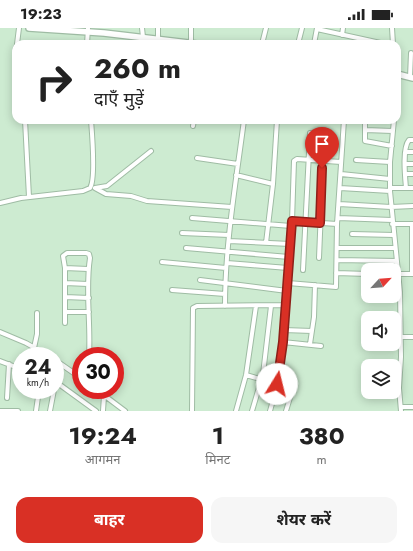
<!DOCTYPE html>
<html lang="hi">
<meta charset="utf-8">
<style>
body{margin:0;font-family:Jost,"Noto Sans Devanagari",sans-serif;background:#f6f6f6;color:#222;height:100vh;display:flex;flex-direction:column;font-size:15px;white-space:nowrap}
*{box-sizing:border-box;margin:0}
p{font-size:13px;color:#767676}
.icon{flex:none;width:22px;height:22px;fill:none;stroke:currentColor;stroke-width:2;stroke-linecap:round;stroke-linejoin:round}
.map{position:relative;height:383px;overflow:hidden}
.details{display:flex;flex-direction:column;background:#fff;flex:1}
.details>*{flex:none}
.banner{position:absolute;left:12px;top:12px;width:389px;height:84px;border-radius:12px;box-shadow:0 2px 10px #0003;background:#fff;color:#222;overflow:hidden}
.needle{width:26px;rotate:64deg}
.fabs{position:absolute;left:361px;top:235px;display:grid;gap:8px}
.fabs a{display:grid;place-items:center;width:40px;height:40px;border-radius:8px;background:#fff;box-shadow:0 2px 10px #0003;font-size:20px}
.speed{position:absolute;left:12px;top:319px;display:flex;gap:8px;font-size:20px;font-weight:700;text-align:center}
.speed>*{display:grid;place-content:center;width:52px;height:52px;border-radius:50%;background:#fff;box-shadow:0 2px 10px #0003;line-height:1}
.speed small{font-size:10px;font-weight:400}
.speed .limit{border:6px solid #d22;background:#fff;color:#111}
.pin{position:absolute;display:grid;place-items:center;width:34px;height:34px;color:#fff;margin:-41px -17px;border-radius:50% 50% 50% 0;rotate:-45deg;box-shadow:0 0 4px #0007}
.pin .icon{rotate:45deg}
.me{position:absolute;width:44px;margin:-22px;rotate:9deg;stroke-linejoin:round;filter:drop-shadow(0 0 3px #0008)}
.turn{display:flex;align-items:center;gap:14px;height:84px;padding:0 16px;font-size:18px}
.turn .icon{width:52px;height:52px;stroke-width:2.5}
.turn b{display:block;font-size:28px;line-height:34px}
.eta{display:flex;justify-content:space-evenly;align-items:center;height:68px;text-align:center}
.eta b{font-size:24px;font-weight:700;line-height:28px}
.button{display:flex;gap:8px;margin-top:auto;padding:8px 16px}
.button a{flex:1;height:46px;border-radius:12px;background:#d93025;color:#fff;font-size:16px;font-weight:700;line-height:46px;text-align:center}
.button a+a{background:#f6f6f6;color:#222}
.status{display:flex;justify-content:space-between;align-items:center;height:28px;padding:0 20px;background:#fff;direction:ltr}
.status svg{height:11px;fill:currentColor}
.map>svg:first-child{display:block}
.lines{fill:none;stroke-linecap:round;stroke-linejoin:round}
.street-casing{stroke:#9fbca4;stroke-width:6}
.secondary-casing{stroke:#9fbca4;stroke-width:8}
.street{stroke:#fff;stroke-width:4}
.secondary{stroke:#fff;stroke-width:5.5}
.route-casing{stroke:#8d1f18;stroke-width:10}
.route{stroke:#d93025;stroke-width:7}
</style>
<div class="status"><b>19:23</b><svg viewBox="0 0 49 12"><path d="M0 12V9h3v3zM5 12V6h3v6zM10 12V3h3v9zM15 12V0h3v12zM26 1h20v11H26zM47 4h2v5h-2z"/></svg></div>
<div class="map">
<svg width="413" height="383" viewBox="0 0 413 383">
<rect width="100%" height="100%" fill="#cdebd1"/>
<g class="lines">
<defs>
<path id="street" d="M142,0L143,9
M158,0V11
M392,0L393,16
M317,1L385,16
M342,7L343,0
M191,15V0
M17,16L19,0
M87,16L88,0
M262,16L266,0
M298,16L302,0
M314,16L317,0
M16,19L15,26L16,32
M410,49L411,25
M25,92L29,169
M365,92V113L392,118
M394,92L390,134V163L400,264L401,329L399,360L401,383
M193,98L194,92
M365,102L393,103
M405,124H413
M197,130L238,136
M356,132L390,134
M405,136H413
M341,146L390,151
M405,146H413
M236,147L273,156
M95,160L106,166L131,168L147,173L232,179
M95,160L107,158L151,123
M340,160L390,163
M390,160H413
M406,160C405,148 402,120 409,112H413
M0,175L21,170L83,163L90,160C96,151 92,105 91,92
M339,176L391,179L413,178
M192,190L291,198
M338,190L392,192
M292,193L337,196
M392,196H413
M182,205L229,207
M352,206L394,207
M229,213L290,216
M266,215L273,156L277,92H273
M186,220L289,229
M337,220H395
M319,230L323,134
M337,232L397,233
M162,234L226,240
M227,235L288,240
M65,240L88,241
M303,242L310,105
M336,245L368,246
M394,246H413
M412,246V196
M200,252L287,263
M65,255L88,256
M288,255L336,259L337,196L344,92
M172,262L225,266
M65,269L89,270
M225,278C225,216 236,154 244,92
M65,284H89
M65,295V240L63,228L67,225H86L89,226L90,230C85,262 91,295 89,328
M284,302L312,303
M0,304L26,315L49,328
M401,309H413
M283,314L321,318
M310,316L314,289L315,257
M34,320L37,306V285
M55,332L81,350
M0,333L21,341
M246,347L292,360V363L286,383
M56,354L96,383
M55,356L59,335
M97,362L125,383
M7,370L9,336
M401,379H413
M0,383H18
M36,383L39,362
M50,383L54,362
M103,383L104,368
M192,383L193,280L197,278L286,277
M236,383L246,347L256,278
M252,383L263,346L271,278
M270,383L278,354L283,314L292,193L294,133L297,131L341,134"/>
<path id="secondary" d="M29,0L104,5L197,16
M397,46L413,50"/>
</defs>
<!-- street casing -->
<use href="#street" class="street-casing"/>
<!-- secondary casing -->
<use href="#secondary" class="secondary-casing"/>
<!-- street -->
<use href="#street" class="street"/>
<!-- secondary -->
<use href="#secondary" class="secondary"/>
</g>
<g class="lines">
<defs>
<path id="route" d="M277,356L283,314L292,193L320,195L322,140"/>
</defs>
<!-- route casing -->
<use href="#route" class="route-casing"/>
<!-- route -->
<use href="#route" class="route"/>
</g>
</svg>
<div class="fabs">
<a><svg class="needle" viewBox="-14 -14 28 28"><path d="M0-13l5 13h-10z" fill="#e53935"/><path d="M0 13l5-13h-10z" fill="#767676"/></svg></a>
<a><svg class="icon" aria-label="sound" viewBox="0 0 24 24"><path d="M4 9h4l5-4v14l-5-4H4zM17 9q2 3 0 6"/></svg></a>
<a><svg class="icon" aria-label="layers" viewBox="0 0 24 24"><path d="M12 4l9 5-9 5-9-5zM3 14l9 5 9-5"/></svg></a>
</div>
<div class="speed"><div>24<small>km/h</small></div><div class="limit">30</div></div>
<div class="pin" style="left:322px;top:140px;background:#d93025"><svg class="icon" aria-label="arrive" viewBox="0 0 24 24"><path d="M6 21V4h12l-3 4 3 4H6"/></svg></div>
<svg class="me" style="left:277px;top:356px" viewBox="-20 -20 40 40"><circle r="19" fill="#fff"/><path d="M0-13L10 11 0 6-10 11z" fill="#d93025"/></svg>
<div class="banner">
<div class="turn"><svg class="icon" aria-label="right" viewBox="0 0 24 24"><path d="M7 20v-9h11M14 6l5 5-5 5"/></svg><div><b>260 m</b>दाएँ मुड़ें</div></div>
</div>
</div>
<section class="details">
<div class="eta">
<div><b>19:24</b><p>आगमन</p></div>
<div><b>1</b><p>मिनट</p></div>
<div><b>380</b><p>m</p></div>
</div>
<div class="button"><a>बाहर</a><a>शेयर करें</a></div>
</section>
